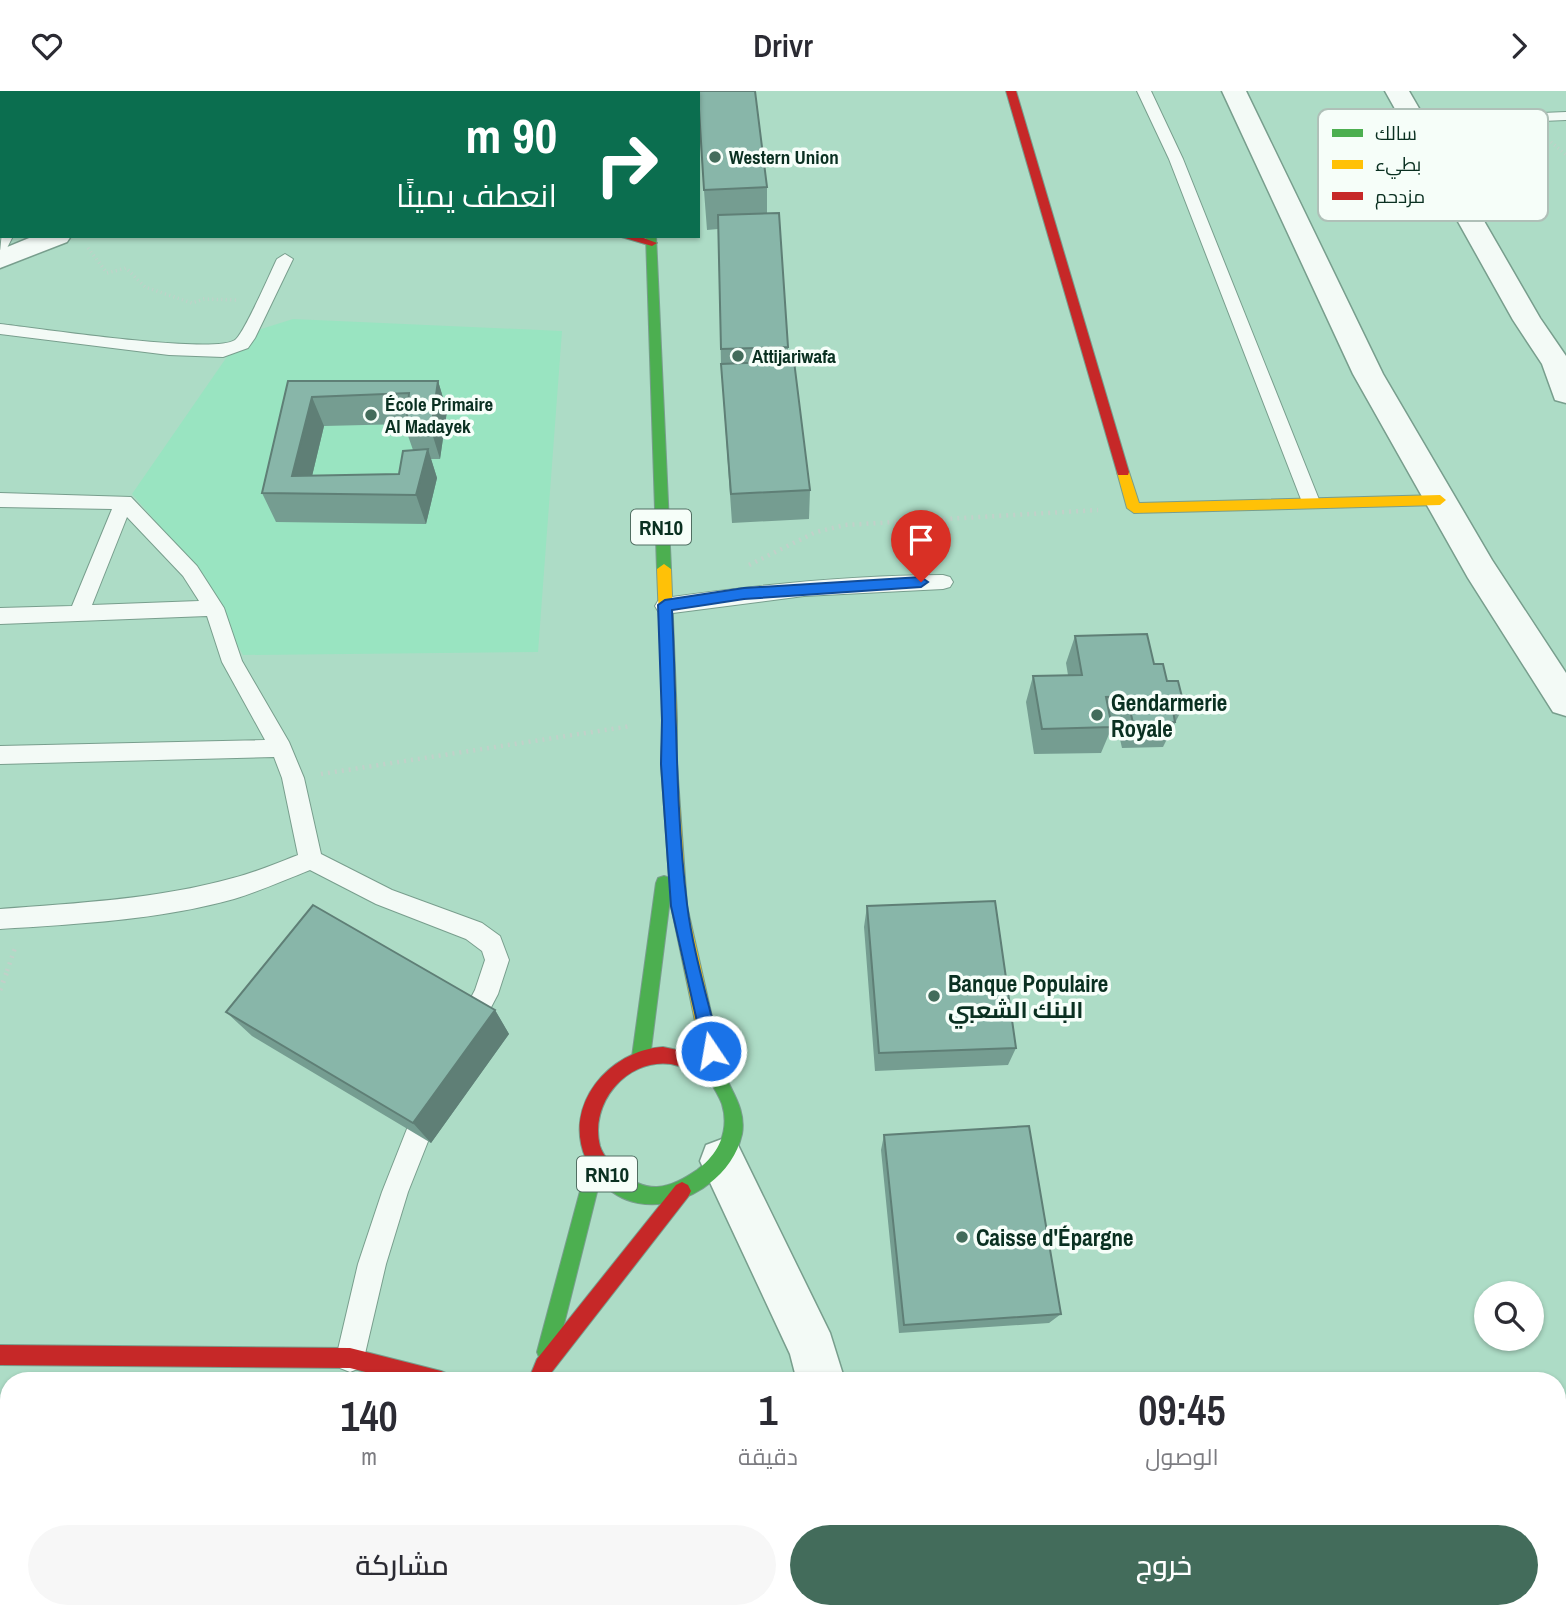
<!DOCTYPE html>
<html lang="ar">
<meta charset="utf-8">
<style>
body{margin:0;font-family:"Archivo Narrow",Cairo,sans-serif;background:#f7f7f7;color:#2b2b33;direction:rtl;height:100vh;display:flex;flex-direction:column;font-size:26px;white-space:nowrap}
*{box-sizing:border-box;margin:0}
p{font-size:23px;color:#7c7c81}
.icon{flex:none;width:38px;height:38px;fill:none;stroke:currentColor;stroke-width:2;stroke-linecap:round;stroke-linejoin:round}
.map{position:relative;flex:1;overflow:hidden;direction:ltr}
.details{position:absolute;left:0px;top:1281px;width:1566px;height:247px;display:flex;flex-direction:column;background:#fff;border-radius:28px 28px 0 0;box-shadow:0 2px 5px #0004;direction:rtl}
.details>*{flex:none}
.guide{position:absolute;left:0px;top:0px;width:700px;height:147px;box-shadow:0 2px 5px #0004;direction:rtl;background:#0b6e4f;color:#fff;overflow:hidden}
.fabs{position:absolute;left:1474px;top:1190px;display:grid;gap:14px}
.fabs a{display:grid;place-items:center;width:70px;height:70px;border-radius:50%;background:#fff;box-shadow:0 2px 5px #0004;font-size:35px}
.pin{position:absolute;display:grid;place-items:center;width:60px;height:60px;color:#fff;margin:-72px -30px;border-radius:50% 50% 50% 0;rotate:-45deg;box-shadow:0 0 7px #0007}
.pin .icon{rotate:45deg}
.me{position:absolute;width:77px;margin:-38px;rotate:348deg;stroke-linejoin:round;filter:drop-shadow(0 0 5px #0008)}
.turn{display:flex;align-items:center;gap:24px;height:147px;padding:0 28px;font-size:32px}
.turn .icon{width:91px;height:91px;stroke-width:2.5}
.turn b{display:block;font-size:49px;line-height:60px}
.eta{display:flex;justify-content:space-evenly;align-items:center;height:119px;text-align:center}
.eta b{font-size:42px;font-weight:600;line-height:49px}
.button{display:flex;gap:14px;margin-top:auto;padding:14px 28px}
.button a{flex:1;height:80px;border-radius:42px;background:#436c5b;color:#fff;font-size:28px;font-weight:600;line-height:80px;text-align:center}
.button a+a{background:#f7f7f7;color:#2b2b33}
header{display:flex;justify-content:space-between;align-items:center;height:91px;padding:0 28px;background:#fff;font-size:32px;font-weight:600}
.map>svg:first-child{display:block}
.built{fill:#99e4c1}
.green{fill:#d4c4ab}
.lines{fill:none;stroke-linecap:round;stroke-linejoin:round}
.lane-casing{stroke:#789e8d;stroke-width:2}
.street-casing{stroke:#789e8d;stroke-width:3}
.fast-casing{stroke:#789e8d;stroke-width:2}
.slow-casing{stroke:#789e8d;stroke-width:2}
.jam-casing{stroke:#789e8d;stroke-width:2}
.path-far2{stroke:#c1d1c9;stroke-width:3.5;stroke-dasharray:1 3.5;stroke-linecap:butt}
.path-far1{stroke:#c1d1c9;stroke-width:4.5;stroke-dasharray:2 5;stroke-linecap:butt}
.path{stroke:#c1d1c9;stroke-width:5;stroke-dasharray:2 6;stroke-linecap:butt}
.lane{fill:#f3faf6;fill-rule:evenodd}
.street{fill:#f3faf6;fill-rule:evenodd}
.fast{fill:#4caf50;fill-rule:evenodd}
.slow{fill:#ffc107;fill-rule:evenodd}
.jam{fill:#c62828;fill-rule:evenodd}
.wall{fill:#759d91;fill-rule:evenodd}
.shaded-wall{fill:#5f7f76}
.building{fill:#88b6a9;stroke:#5f7f76;stroke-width:2}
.route{fill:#1a73e8;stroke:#114b97;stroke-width:2}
.poi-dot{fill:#436c5b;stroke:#f6fef9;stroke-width:2.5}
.labels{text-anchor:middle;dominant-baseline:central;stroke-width:7;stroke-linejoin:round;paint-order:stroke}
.far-poi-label{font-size:19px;font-weight:bold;fill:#0a3021;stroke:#f6fef9;text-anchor:start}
.shield{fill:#f6fef9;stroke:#516e62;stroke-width:2}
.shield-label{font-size:21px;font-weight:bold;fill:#0a3021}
.poi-label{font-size:23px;font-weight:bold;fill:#0a3021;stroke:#f6fef9;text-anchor:start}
.key{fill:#f6fef9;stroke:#afc0b8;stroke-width:2}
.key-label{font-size:19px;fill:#0a3021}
</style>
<header><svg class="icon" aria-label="forward" viewBox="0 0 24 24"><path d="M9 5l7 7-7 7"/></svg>Drivr<svg class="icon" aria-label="heart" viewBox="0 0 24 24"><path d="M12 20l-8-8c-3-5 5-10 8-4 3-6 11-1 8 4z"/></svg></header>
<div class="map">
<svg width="1566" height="1527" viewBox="0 0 1566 1527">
<rect width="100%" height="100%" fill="#addcc6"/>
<!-- built -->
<path class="built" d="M293,228L562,240L538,561L243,564L195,476L132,403L242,244Z"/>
<!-- green -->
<path class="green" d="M0,1442L9,1443V1519H310L307,1527H0Z"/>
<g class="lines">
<defs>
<path id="lane" d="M146,0H162L145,2Z
M1137,0H1151L1183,68L1320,411L1318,416H1304L1302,411L1169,68Z
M1566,21V29L1416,35L1409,31L1416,27Z
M2,141V145H13L6,159L0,161Z
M285,163L293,168L255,247L248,257L223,266L169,264L0,243V233C37,237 213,264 235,249C244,243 270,182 277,168Z
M0,402L131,406L197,475L224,517L242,570L289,651L304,687L321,763L392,799L482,832L500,845L509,869L498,903L476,945L467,949L458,945L455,937L475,899L485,869L482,860L466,848L376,813L310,779C285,789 260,800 234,808C159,829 78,833 0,838V818C78,812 158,808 233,787C256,781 277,772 298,764L282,687L274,666L0,673V655L265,649L222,571L207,525L0,533V517L72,515L112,418L0,416ZM127,426L183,485L199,510L92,514Z
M943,484L950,486L953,491L950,496L943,498L804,505L665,523L658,520L655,515L658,510L665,507C757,494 850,484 943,484Z
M429,1003L438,1006L442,1015L408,1101L386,1173L364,1267L360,1277L350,1281L340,1277L336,1267L358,1173L382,1101L416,1015L420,1006Z"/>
<path id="street" d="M470,0H501L469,2Z
M1222,0H1246L1383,283L1492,469L1566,582V625L1553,621L1468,487L1353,283Z
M1385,0H1409L1540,227L1566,265V312L1555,309L1542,273L1513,229Z
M34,145H71L67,151L0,177V159Z
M722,1048L738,1054L830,1242L845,1290H797L790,1263L700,1070L706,1054Z
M851,1519H903L906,1527H852Z"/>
<path id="fast" d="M641,0H651V2H641Z
M646,145H656L671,478L664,483L657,478Z
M664,785L670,787L672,792L650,966L647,972L641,974L635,972L632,966L656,792L658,787Z
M704,922L710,924L713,930C716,947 718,966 724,982C733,1003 746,1019 742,1043C730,1102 642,1141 600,1089L557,1261L554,1268L547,1271L540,1268L537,1261L590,1063L596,1060L602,1063L605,1069L603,1075C615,1073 632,1097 657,1096C672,1095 685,1087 697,1079C719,1063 730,1039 722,1013C718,1002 711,994 707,983C701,966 699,948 695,930L698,924Z"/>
<path id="slow" d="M1123,377L1129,381L1139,412L1440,404L1446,409L1440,414L1134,422L1127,417L1117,381Z
M664,473L671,478L677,629V673L687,815L713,930L710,936L704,938L698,936L695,930L671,815L661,673L663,629L657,478Z
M439,1519H461L458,1527H436Z"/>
<path id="jam" d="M346,0H358L359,2H347Z
M1006,0H1016L1129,381L1128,384H1118L1117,381Z
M618,145H638L657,152L652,155Z
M663,956L687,961L722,978L725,984L722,990L716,992C701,986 687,976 671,973C626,967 589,1013 600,1055C603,1065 612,1073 616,1083L613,1089L607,1092C597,1088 591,1077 586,1068C562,1014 610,959 663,956Z
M682,1091L688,1094L691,1100L688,1106L551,1282L548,1290H528L537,1268L676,1094Z
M0,1254L350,1257L441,1280L448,1283L451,1290H401L350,1277L0,1274Z"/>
</defs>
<!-- lane casing -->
<use href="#lane" class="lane-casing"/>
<!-- street casing -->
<use href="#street" class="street-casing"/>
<!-- fast casing -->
<use href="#fast" class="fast-casing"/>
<!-- slow casing -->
<use href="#slow" class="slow-casing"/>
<!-- jam casing -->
<use href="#jam" class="jam-casing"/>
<!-- path-far2 -->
<path class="path-far2" d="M1551,51L1566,64
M88,157L107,182L126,177L145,196L192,212L204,208L237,209"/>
<!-- path-far1 -->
<path class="path-far1" d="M749,474L816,441L845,434L1098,419
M321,683L631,635
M7,880L15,857"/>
<!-- path -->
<path class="path" d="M0,899L8,878"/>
<!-- lane -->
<use href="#lane" class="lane"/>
<!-- street -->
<use href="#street" class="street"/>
<!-- fast -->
<use href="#fast" class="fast"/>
<!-- slow -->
<use href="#slow" class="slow"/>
<!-- jam -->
<use href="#jam" class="jam"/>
</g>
<!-- wall -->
<path class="wall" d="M698,21L767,96V122L788,256V270L810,399L809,428L732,432L721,273L718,138L707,139Z
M288,290H438L447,320L440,368H431L437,387L426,433L276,431L262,402ZM406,333V339L413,359L399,383L312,385L324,335Z
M1075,545L1154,573L1184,614L1163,656L1122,657L1116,631H1111L1112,636L1101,662L1034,663L1026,611L1033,585L1068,584L1066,572Z
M867,815L1016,957L1008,974L875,980L864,836Z
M495,919L509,943L431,1052L252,945L226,921Z
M884,1044L1061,1223L1049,1232L899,1242L881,1059Z"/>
<!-- shaded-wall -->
<path class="shaded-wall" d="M416,0H441L432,2H416Z
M438,290L447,320L440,368L431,339Z
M312,306L324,335L308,402L292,385Z
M428,358L437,387L426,433L416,404Z
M495,919L509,943L431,1052L413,1032Z"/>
<!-- building -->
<path class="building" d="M697,0H755L767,96L704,99L698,2Z
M779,122L788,256L721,258L718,124Z
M794,270L810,399L731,403L721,273Z
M288,290H438L431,339H406L409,302L312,306L292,385L399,383L403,360L428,358L416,404L262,402Z
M1147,543L1154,573H1163L1167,590H1178L1184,614H1172L1175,631L1133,632L1127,605L1106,606L1112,636L1042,638L1033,585L1082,584L1075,545Z
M995,810L1016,957L879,962L867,815Z
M313,814L495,919L413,1032L226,921Z
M1029,1035L1061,1223L904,1234L884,1044Z"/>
<!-- route -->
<path class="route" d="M921,486L928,491L921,496L744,508L672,519C677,617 675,716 687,813C693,862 709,912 720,960L717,966L711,968L705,966L671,815L661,673L662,629L658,514L665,509L744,497Z"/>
<!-- markers -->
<g class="poi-dot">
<circle cx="715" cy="66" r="7"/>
<circle cx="738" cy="265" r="7"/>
<circle cx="371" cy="324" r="7"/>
<circle cx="1097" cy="624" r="7"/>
<circle cx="934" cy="905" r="7"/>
<circle cx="962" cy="1146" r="7"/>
</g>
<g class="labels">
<!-- far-poi labels -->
<g class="far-poi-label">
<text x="729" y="66">Western Union</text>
<text x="752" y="265">Attijariwafa</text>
<text x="385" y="313">École Primaire<tspan x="385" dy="22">Al Madayek</tspan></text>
</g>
<!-- shield labels -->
<g class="shield">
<rect x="631" y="418.5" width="60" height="35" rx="5"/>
<rect x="577" y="1065.5" width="60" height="35" rx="5"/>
</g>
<g class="shield-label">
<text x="661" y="436">RN10</text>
<text x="607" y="1083">RN10</text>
</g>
<!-- poi labels -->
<g class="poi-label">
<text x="1111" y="611">Gendarmerie<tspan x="1111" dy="26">Royale</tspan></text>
<text x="948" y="892">Banque Populaire<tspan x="948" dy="26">البنك الشعبي</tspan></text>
<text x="976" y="1146">Caisse d'Épargne</text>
</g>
</g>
<!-- legend -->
<rect x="1318" y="18" width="230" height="112" rx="10" class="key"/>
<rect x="1332" y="38" width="31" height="8" fill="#4caf50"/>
<rect x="1332" y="69" width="31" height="9" fill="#ffc107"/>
<rect x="1332" y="101" width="31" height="8" fill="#c62828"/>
<g class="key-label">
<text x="1375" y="49">سالك</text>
<text x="1375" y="80">بطيء</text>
<text x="1375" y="112">مزدحم</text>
</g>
</svg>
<div class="fabs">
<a><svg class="icon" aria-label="search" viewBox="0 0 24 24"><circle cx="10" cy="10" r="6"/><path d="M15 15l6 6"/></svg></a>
</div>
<div class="pin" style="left:921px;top:491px;background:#d93025"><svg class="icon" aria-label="arrive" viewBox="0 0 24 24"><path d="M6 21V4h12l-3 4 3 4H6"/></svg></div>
<svg class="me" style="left:711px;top:960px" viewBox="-20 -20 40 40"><circle r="17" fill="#1a73e8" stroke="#fff" stroke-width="3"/><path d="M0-11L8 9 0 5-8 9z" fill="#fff"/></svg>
<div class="guide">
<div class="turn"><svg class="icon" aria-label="right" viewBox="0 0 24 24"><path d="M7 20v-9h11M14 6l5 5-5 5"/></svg><div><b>90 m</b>انعطف يمينًا</div></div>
</div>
<section class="details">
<div class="eta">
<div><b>09:45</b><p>الوصول</p></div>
<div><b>1</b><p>دقيقة</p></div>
<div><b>140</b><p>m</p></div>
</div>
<div class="button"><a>خروج</a><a>مشاركة</a></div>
</section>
</div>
